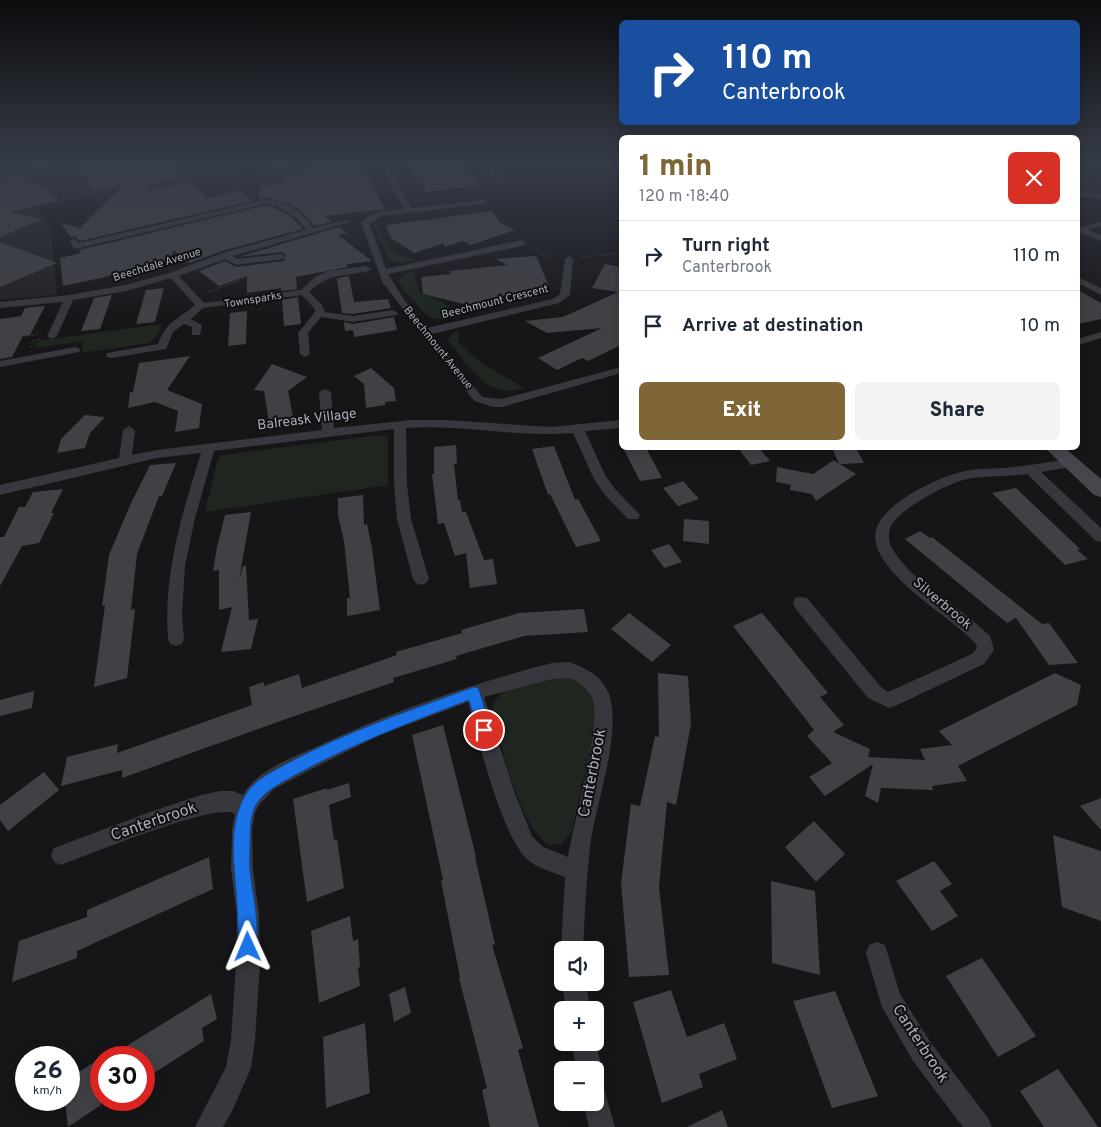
<!DOCTYPE html>
<meta charset="utf-8">
<style>
body{margin:0;font-family:Overpass,sans-serif;background:#f2f2f3;color:#1f2937;height:100vh;display:flex;flex-direction:column;font-size:19px;white-space:nowrap}
*{box-sizing:border-box;margin:0}
p{font-size:16px;color:#747a83}
.icon{flex:none;width:28px;height:28px;fill:none;stroke:currentColor;stroke-width:2;stroke-linecap:round;stroke-linejoin:round}
.map{position:relative;flex:1;overflow:hidden}
.side{position:absolute;left:619px;top:135px;width:461px;height:315px;display:flex;flex-direction:column;background:#fff;border-radius:8px;box-shadow:0 2px 12px #0003}
.side>*{flex:none}
.top-card{position:absolute;left:619px;top:20px;width:461px;height:105px;border-radius:8px;box-shadow:0 2px 12px #0003;background:#1a4fa0;color:#fff;overflow:hidden}
.fabs{position:absolute;left:554px;top:941px;display:grid;gap:10px}
.fabs a{display:grid;place-items:center;width:50px;height:50px;border-radius:8px;background:#fff;box-shadow:0 2px 12px #0003;font-size:25px}
.speed{position:absolute;left:15px;top:1046px;display:flex;gap:10px;font-size:25px;font-weight:700;text-align:center}
.speed>*{display:grid;place-content:center;width:65px;height:65px;border-radius:50%;background:#fff;box-shadow:0 2px 12px #0003;line-height:1}
.speed small{font-size:12px;font-weight:400}
.speed .limit{border:8px solid #d22;background:#fff;color:#111}
.pin{position:absolute;display:grid;place-items:center;width:42px;height:42px;color:#fff;margin:-21px;border:2px solid #fff;border-radius:50%;box-shadow:0 1px 5px #0007}
.me{position:absolute;width:55px;margin:-28px;rotate:359deg;stroke-linejoin:round;filter:drop-shadow(0 0 4px #0008)}
.turn{display:flex;align-items:center;gap:18px;height:105px;padding:0 20px;font-size:22px}
.turn .icon{width:65px;height:65px;stroke-width:2.5}
.turn b{display:block;font-size:35px;line-height:42px}
.round{display:grid;place-items:center;flex:none;width:52px;height:52px;border-radius:8px;background:#f2f2f3}
.head{display:flex;align-items:center;justify-content:space-between;height:85px;padding:0 20px}
h1{font-size:30px;font-weight:800;line-height:38px;color:#7e6636}
.primary-button{display:flex;gap:10px;margin-top:auto;padding:10px 20px}
.primary-button a{flex:1;height:58px;border-radius:8px;background:#7e6636;color:#fff;font-size:20px;font-weight:800;line-height:58px;text-align:center}
.primary-button a+a{background:#f2f2f3;color:#1f2937}
ul{padding:0;list-style:none}
li{display:flex;align-items:center;gap:15px;height:70px;padding:0 20px;border-top:1px solid #e0e1e3}
li div{flex:1}
li b{display:block;font-size:19px}
li em{font-style:normal}
.map>svg:first-child{display:block}
.built{fill:#222225}
.green{fill:#1e261f}
.building{fill:#404145}
.lines{fill:none;stroke-linecap:round;stroke-linejoin:round}
.path{stroke:#3d3f44;stroke-width:2;stroke-dasharray:1 2;stroke-linecap:butt}
.lane{fill:#37383d;fill-rule:evenodd}
.street{fill:#37383d;fill-rule:evenodd}
.secondary{fill:#45474d;fill-rule:evenodd}
.route{fill:#1a73e8;stroke:#114b97}
.labels{text-anchor:middle;dominant-baseline:central;stroke-width:4;stroke-linejoin:round;paint-order:stroke}
.far-street-label{font-size:11px;fill:#a8adb8;stroke:#111113}
.street-label{font-size:14px;fill:#a8adb8;stroke:#111113}
.near-street-label{font-size:16px;fill:#a8adb8;stroke:#111113}
</style>
<div class="map">
<svg width="1101" height="1127" viewBox="0 0 1101 1127">
<rect width="100%" height="100%" fill="#161618"/>
<!-- built -->
<path class="built" d="M0,163H244L217,167L35,208L51,228L57,295L0,300Z"/>
<!-- green -->
<path class="green" d="M376,221L385,245L396,254L415,260L401,263L390,260L374,226Z
M413,271L420,293L442,302L460,316C435,323 429,320 413,300C408,294 402,289 399,281L403,275Z
M161,324L159,333L150,343L81,353L84,341L35,348L37,343L43,340Z
M458,330V342L480,362L524,388C487,401 467,364 448,340L450,335Z
M378,435L385,436L388,439V485L205,512L218,459L223,455Z
M568,676L590,689L596,709L592,743L572,831L562,844L548,845C518,823 504,752 493,716C493,711 492,705 495,701C506,682 548,680 568,676Z"/>
<!-- building -->
<path class="building" d="M98,163H172L186,177L149,185L148,189L151,190L191,181L207,198L241,190L252,201L80,241L74,236L71,238L61,223L80,228L124,184L95,191L77,167Z
M265,163H288L295,169L275,174Z
M330,163H357L362,173L366,172L385,209L324,216L332,222L314,226L301,211L289,204L268,197L259,199V186L288,183L281,178L306,172L307,168Z
M408,163H463L479,185L426,192L421,183H418Z
M18,176L21,178L27,177L39,188L43,187L59,200L10,212L42,219L0,237V180Z
M268,205L289,215L303,229L222,251L190,263L173,250L171,259L101,278L63,286L60,258L81,253L79,250Z
M492,211L500,223L515,230L471,245L463,241L444,247V243L414,253L391,238L386,225Z
M339,227L347,233L338,235L372,261L347,264V267L296,277L297,289L281,291V288L247,293V276L219,286L199,271L225,261L236,267L284,261L286,254L281,252L238,257Z
M0,242L57,263L0,287Z
M536,256L549,286L526,296L524,290L494,303L487,299L472,306L423,294L421,277L451,274L450,271L507,265L496,259Z
M605,264L621,267V345L588,361L582,358L557,370L538,358L602,328L547,333L525,321L563,317L618,292L592,288Z
M349,276L354,302L388,299L391,308L353,314L342,313L337,279H334Z
M164,288L155,322L136,324L146,290Z
M1078,290L1101,303V319L1078,324Z
M112,295L100,329L81,331L94,298Z
M298,297L301,324L284,326L282,300Z
M45,306L30,335L23,336L12,357L0,359V319L21,316L25,308Z
M247,311L246,344L228,346L230,313Z
M394,317L397,330L354,337L353,330L345,331L344,322L353,324Z
M190,356L167,390L202,404L199,428L175,432L178,411L155,402L128,408L130,392H133L139,363Z
M272,364L307,377L288,391L293,417L269,422L264,391L254,390Z
M371,368L394,388L396,401L385,402V405L366,408L364,384L354,376Z
M85,415L105,417L90,433L85,448L57,453L61,439Z
M456,445L457,463L454,464L458,500H460L462,512H466L484,560L493,559L497,584L470,588L466,553L455,556L444,523L438,524L432,474H434V447Z
M554,446L575,500L578,499L601,541L576,547L550,494L548,495L532,449Z
M623,448H646L662,478L640,481Z
M738,448H759L770,461L751,465Z
M832,448H856L864,463L840,464L856,474L816,501L812,494L790,490L791,485L776,482L777,467L813,474L834,460L839,464Z
M176,463L162,496H159L137,554L131,610L135,609L127,678L94,687L105,605L102,606L109,555L131,503L150,465Z
M683,481L699,499L678,506L663,488Z
M1016,488L1080,549L1077,550L1088,559L1065,565L992,493Z
M63,489L51,513H54L39,543L22,546L0,586V537H4L19,507H25L33,492Z
M363,495L364,525L367,524L372,548L380,610L347,616V598H350L344,541L338,515V498Z
M251,512L239,580L243,566H246L249,620L258,619L251,649L221,652L232,607L219,610V570L213,571L217,547L225,515Z
M684,519L709,521V544L683,541Z
M920,531L930,538L932,537L1042,624L1049,623L1078,663L1049,665L1016,618L1007,623L905,539Z
M669,544L682,562L664,568L651,550Z
M584,609L588,632L524,636L456,656L457,659L393,678L394,682L286,719L122,778V770L61,786L67,757L118,744L117,753L252,705L249,687L264,682V686L299,674L302,688L397,655L396,652L462,633L461,630L519,613Z
M629,613L671,645L652,662L611,629Z
M762,613L828,693L820,697L844,725L833,732L870,749L868,757L925,760L920,749L952,745L939,731L1055,673L1081,685L1077,705L958,766L967,781L932,786L933,790L881,788L878,803L865,796L873,764L825,796L809,777L832,763L807,736L814,730L733,626Z
M658,673L688,676L691,724L676,805L667,802L659,887L669,975L629,977L621,883L631,804L640,806L655,736L659,737Z
M34,691L32,708L0,716V700Z
M443,725L476,857H475L495,944L492,945L523,1048L518,1050L539,1127H490L482,1090L487,1088L459,978L460,977L441,881L443,880L412,735Z
M44,772L59,790L8,831L0,820V805Z
M349,783L351,797L329,805L334,840L337,839L344,888L307,902L293,799L327,788V790Z
M1101,798V830L1080,806Z
M814,821L845,854L816,882L785,847Z
M1053,835L1101,851V921L1062,907Z
M209,857L213,889L77,951V958L12,982L19,941L87,917V910Z
M934,861L952,884L940,891L958,916L932,931L896,881Z
M771,881L815,891L820,975L772,963Z
M350,916L353,941L358,939L360,967L358,968L360,986L319,1003L311,931Z
M982,958L1036,1036L998,1057L946,976Z
M405,987L411,1013L394,1022L389,994Z
M671,990L687,1037L724,1023L737,1059L699,1074L703,1087L662,1103L633,1002Z
M835,991L878,1096L832,1108L793,1001Z
M211,994L217,1019L202,1028L204,1041L146,1078L144,1058H107Z
M365,1023L370,1093L326,1108L323,1037Z
M101,1058V1105L68,1127L65,1100H69V1078Z
M1058,1069L1082,1103L1098,1127H1044L1020,1091Z
M722,1110L728,1127H687Z"/>
<g class="lines">
<!-- path -->
<path class="path" d="M532,247L542,254L555,259
M582,257L621,253
M291,264L332,253L317,239
M244,273L250,277L292,272L294,283
M208,292L249,277
M0,339L39,334
M31,347L34,341L42,339"/>
<!-- lane -->
<path class="lane" d="M223,163H227L228,168L253,163H263L257,165L273,176L301,170L294,163H298L306,170L272,178L254,165L227,170L221,173L151,188L149,187L220,171L224,169Z"/>
<!-- street -->
<path class="street" d="M52,163H67L0,178V174Z
M380,163H387L412,208L483,200L487,202L483,204L382,216L369,223L386,269L522,240L526,243L522,246L388,274L405,301L427,328L553,299L560,294L565,259L569,256L573,259L570,295L559,303L432,334L482,397L502,399L621,367V373L502,407H493L474,401L383,283L361,223C372,210 389,211 404,209Z
M482,163H489L504,182L503,184H497Z
M1078,192L1101,194V198L1078,196Z
M268,199C286,202 304,212 313,228L346,220L350,222L233,256L238,259L281,254L284,255V259L236,265L225,259L179,276L204,303L301,290L315,277L328,271L366,266L371,269L369,271C344,277 330,272 309,292L322,305L325,312L353,316L393,310L398,313L397,315L353,322L321,317L308,333L310,354L305,357L300,354L298,333L315,312L314,308L302,295L203,308L191,319L202,325L200,335H192V327L184,324L173,332L166,349L111,358L107,357L106,355L107,353L158,344C167,320 177,321 195,305L171,278L126,291L73,300L57,336L52,339L47,336L63,302L0,308V302L69,295L125,285L170,273L222,253L306,230C299,217 282,207 268,203L76,249L73,248L70,241L74,238L79,243Z
M1101,222V226L1088,230L1101,235V241L1078,232V228Z
M1078,277L1101,288V295L1078,283Z
M1101,332V338L1078,345V339Z
M75,347L79,348L80,350L79,352L0,367V361Z
M325,389L331,392L334,428L412,420H445L551,427L621,420V428L585,431L605,475L615,489L640,515L638,519H628L605,495L594,479L573,433C518,438 462,424 406,428L407,484L411,519L429,579L426,583L421,585L416,583L413,579L397,519L394,484V429L214,451L195,518L185,566L182,615L184,639L182,644L176,646L170,644L168,639C163,574 182,514 201,453L157,458L0,495V485L119,458L123,430L129,426L135,430L132,455L157,450L322,430L319,392Z
M1071,459L1077,463L1076,466L1041,472L1101,528V542L1096,541L1027,474C1006,477 983,475 963,480C945,485 897,510 890,528C888,535 889,544 893,550C915,585 961,607 990,636L994,650L984,664L895,706L889,708L868,698L795,608L793,603L795,598L801,597L807,598L880,686L888,692L972,654L977,648L976,644C947,614 904,593 881,556C876,547 873,537 877,527C886,502 937,478 961,472C975,468 989,469 1003,468C1026,466 1048,462 1071,459Z
M569,662C586,668 602,676 609,694C622,732 597,800 591,840C586,877 585,913 583,950H562V955L561,950L565,877C553,872 536,868 527,859C502,837 478,738 468,702L380,735L314,768L274,789L260,804L255,812L252,829L253,869L259,915L260,964L255,1040L251,1068L233,1109L223,1127H195L226,1067L231,1040L236,964L237,915L231,869L232,829L235,814C217,801 86,856 61,865L54,862L51,855L54,848L150,812L201,795L220,791H233L243,795C258,769 292,758 318,746C395,710 470,684 552,663ZM569,678C579,681 587,688 592,697C603,722 573,824 568,857L543,847L532,836L515,794L484,697L552,679Z
M877,942L885,945L900,994L931,1043L988,1118L992,1127H963L913,1061L882,1007L866,953L869,945Z
M562,981L586,982L590,1010H566Z
M595,1039L602,1070L598,1079L595,1080V1070H576L572,1042H595Z
M595,1085L604,1089L615,1127H589L583,1102H595Z"/>
<!-- secondary -->
<path class="secondary" d="M1045,448H1065L1101,479V497L1094,495Z"/>
</g>
<!-- sky -->
<linearGradient id="sky" x2="0" y2="1"><stop stop-color="#0c0c0d"/><stop offset="0.51" stop-color="#363c48"/><stop offset="1" stop-color="#363c48" stop-opacity="0"/></linearGradient>
<rect width="1101" height="321" fill="url(#sky)"/>
<!-- route -->
<path class="route" d="M474,687L478,688L480,693L491,730L489,734L484,736L479,734L469,700C411,722 352,744 297,774C283,782 267,789 257,803C250,814 250,830 250,844C250,852 249,861 250,870C252,892 262,934 254,953L248,956L242,953C237,941 238,906 236,890C233,858 229,822 246,794C255,779 274,771 288,763C348,731 411,710 474,687Z"/>
<g class="labels">
<!-- far-street labels -->
<g class="far-street-label">
<text transform="translate(157 265) rotate(-17)">Beechdale Avenue</text>
<text transform="translate(253 300) rotate(-9)">Townsparks</text>
<text transform="translate(495 302) rotate(-14)">Beechmount Crescent</text>
<text transform="translate(438 348) rotate(51)">Beechmount Avenue</text>
</g>
<!-- street labels -->
<g class="street-label">
<text transform="translate(307 420) rotate(-7)">Balreask Village</text>
<text transform="translate(942 604) rotate(40)">Silverbrook</text>
</g>
<!-- near-street labels -->
<g class="near-street-label">
<text transform="translate(593 773) rotate(-79)">Canterbrook</text>
<text transform="translate(154 822) rotate(-19)">Canterbrook</text>
<text transform="translate(920 1044) rotate(57)">Canterbrook</text>
</g>
</g>
</svg>
<div class="fabs">
<a><svg class="icon" aria-label="sound" viewBox="0 0 24 24"><path d="M4 9h4l5-4v14l-5-4H4zM17 9q2 3 0 6"/></svg></a>
<a>+</a>
<a>−</a>
</div>
<div class="speed"><div>26<small>km/h</small></div><div class="limit">30</div></div>
<div class="pin" style="left:484px;top:730px;background:#d93025"><svg class="icon" aria-label="arrive" viewBox="0 0 24 24"><path d="M6 21V4h12l-3 4 3 4H6"/></svg></div>
<svg class="me" style="left:248px;top:947px" viewBox="-20 -20 40 40"><path d="M0-17L14 15 0 8-14 15z" fill="#1a73e8" stroke="#fff" stroke-width="4"/></svg>
<div class="top-card">
<div class="turn"><svg class="icon" aria-label="right" viewBox="0 0 24 24"><path d="M7 20v-9h11M14 6l5 5-5 5"/></svg><div><b>110 m</b>Canterbrook</div></div>
</div>
<section class="side">
<div class="head"><div><h1>1 min</h1><p>120 m · 18:40</p></div><a class="round" style="background:#d93025;color:#fff"><svg class="icon" aria-label="close" viewBox="0 0 24 24"><path d="M6 6l12 12M18 6L6 18"/></svg></a></div>
<ul>
<li><svg class="icon" aria-label="right" viewBox="0 0 24 24"><path d="M7 20v-9h11M14 6l5 5-5 5"/></svg><div><b>Turn right</b><p>Canterbrook</p></div><em>110 m</em></li>
<li><svg class="icon" aria-label="arrive" viewBox="0 0 24 24"><path d="M6 21V4h12l-3 4 3 4H6"/></svg><div><b>Arrive at destination</b></div><em>10 m</em></li>
</ul>
<div class="primary-button"><a>Exit</a><a>Share</a></div>
</section>
</div>
